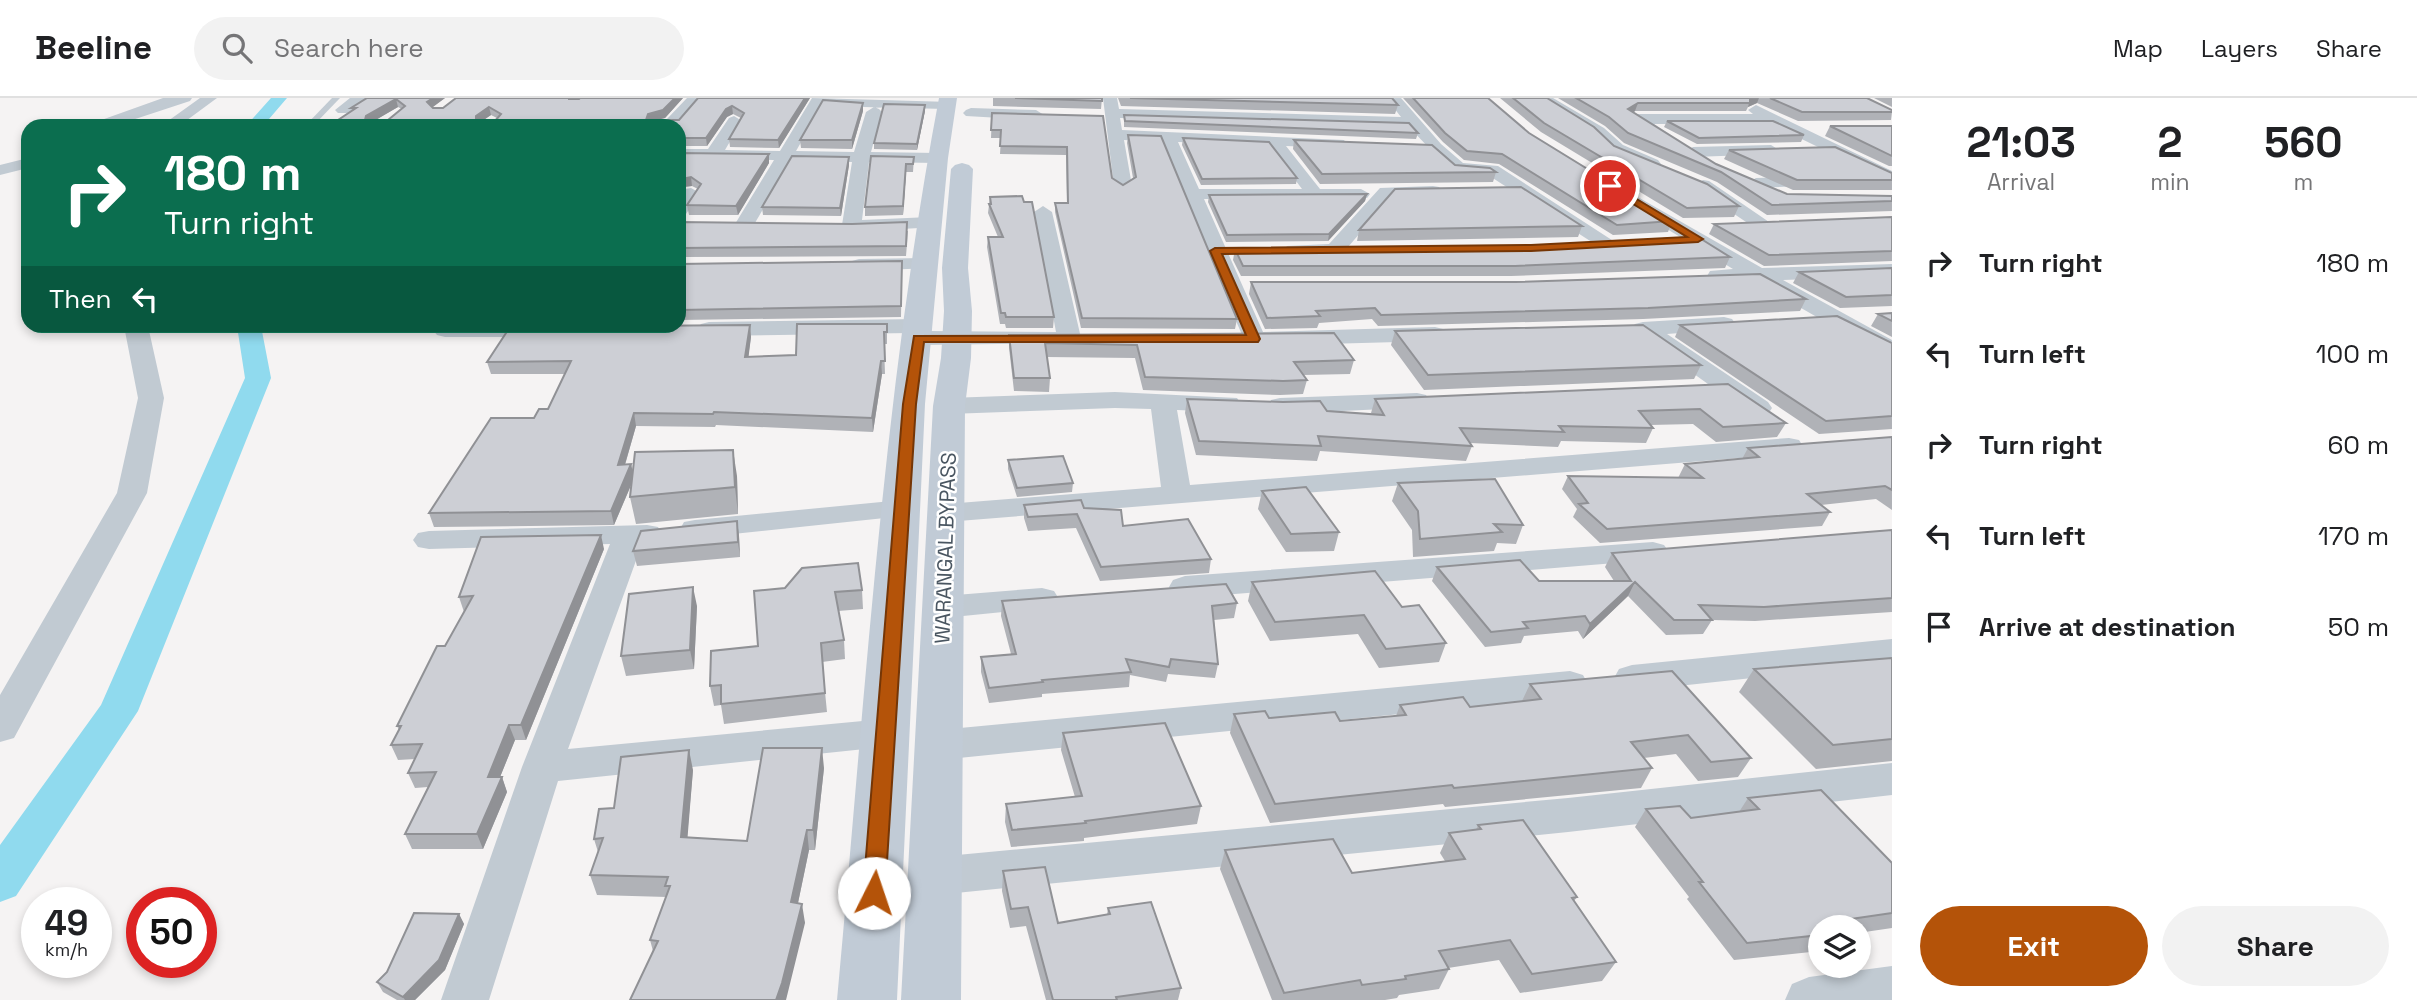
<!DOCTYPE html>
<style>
body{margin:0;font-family:"Space Grotesk",sans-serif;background:#f2f2f2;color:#202124;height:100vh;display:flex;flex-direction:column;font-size:26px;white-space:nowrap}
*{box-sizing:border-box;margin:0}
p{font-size:23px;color:#757577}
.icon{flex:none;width:38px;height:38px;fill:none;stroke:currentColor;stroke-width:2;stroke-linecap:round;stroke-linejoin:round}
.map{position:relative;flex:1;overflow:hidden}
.panel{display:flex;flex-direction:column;background:#fff;width:525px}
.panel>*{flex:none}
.hud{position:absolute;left:21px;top:21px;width:665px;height:214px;border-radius:21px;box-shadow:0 4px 10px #0003;background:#0b6e4f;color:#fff;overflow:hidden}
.fabs{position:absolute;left:1808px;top:817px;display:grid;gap:14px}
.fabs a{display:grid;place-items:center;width:63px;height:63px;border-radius:50%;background:#fff;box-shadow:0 4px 10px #0003;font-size:35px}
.speed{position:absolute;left:21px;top:789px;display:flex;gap:14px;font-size:35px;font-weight:700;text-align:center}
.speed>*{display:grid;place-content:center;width:91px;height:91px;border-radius:50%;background:#fff;box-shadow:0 4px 10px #0003;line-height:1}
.speed small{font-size:18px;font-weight:400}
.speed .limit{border:10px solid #d22;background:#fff;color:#111}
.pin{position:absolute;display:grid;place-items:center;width:60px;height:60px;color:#fff;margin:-30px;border:4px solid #fff;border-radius:50%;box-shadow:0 2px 7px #0007}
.me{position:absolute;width:77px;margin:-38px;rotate:4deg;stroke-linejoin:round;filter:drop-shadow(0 0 5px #0008)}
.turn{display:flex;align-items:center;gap:24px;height:147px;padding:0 28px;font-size:32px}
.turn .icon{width:91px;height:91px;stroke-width:2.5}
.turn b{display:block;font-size:49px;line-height:60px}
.then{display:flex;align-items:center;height:66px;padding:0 28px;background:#0003;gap:14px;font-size:26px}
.eta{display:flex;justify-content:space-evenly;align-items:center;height:119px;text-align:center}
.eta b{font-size:42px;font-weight:600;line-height:49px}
.cta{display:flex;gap:14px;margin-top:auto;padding:14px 28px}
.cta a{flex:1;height:80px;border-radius:42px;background:#b45309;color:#fff;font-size:28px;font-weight:600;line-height:80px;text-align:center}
.cta a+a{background:#f2f2f2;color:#202124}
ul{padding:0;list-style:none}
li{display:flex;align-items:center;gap:21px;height:91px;padding:0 28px}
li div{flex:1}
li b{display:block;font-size:26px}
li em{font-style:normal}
header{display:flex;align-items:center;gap:42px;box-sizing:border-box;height:98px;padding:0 35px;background:#fff;border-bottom:2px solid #e0e0e0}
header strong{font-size:33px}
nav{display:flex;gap:38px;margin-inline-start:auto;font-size:24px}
.search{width:490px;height:63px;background:#f2f2f2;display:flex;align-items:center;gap:18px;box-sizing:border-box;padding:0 24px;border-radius:38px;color:#757577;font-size:26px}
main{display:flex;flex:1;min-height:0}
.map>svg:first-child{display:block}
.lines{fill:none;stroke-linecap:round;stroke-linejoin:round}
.canal{fill:#90daee;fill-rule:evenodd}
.service{fill:#c1cad2;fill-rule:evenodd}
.minor{fill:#c1cad2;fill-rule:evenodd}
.secondary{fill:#c1cbd6;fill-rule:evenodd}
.wall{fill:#b0b2b7;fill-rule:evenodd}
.shaded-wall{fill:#909195}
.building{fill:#cdcfd5;stroke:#909195;stroke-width:2;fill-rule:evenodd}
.route{fill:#b45309;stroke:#753606;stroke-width:2}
.labels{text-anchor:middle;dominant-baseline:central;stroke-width:5;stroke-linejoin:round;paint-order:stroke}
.street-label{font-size:21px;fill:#4a5661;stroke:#fff}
</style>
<header>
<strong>Beeline</strong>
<div class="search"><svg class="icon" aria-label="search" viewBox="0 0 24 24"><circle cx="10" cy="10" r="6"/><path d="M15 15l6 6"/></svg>Search here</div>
<nav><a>Map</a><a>Layers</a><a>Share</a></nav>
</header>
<main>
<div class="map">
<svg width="1892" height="902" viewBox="0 0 1892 902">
<rect width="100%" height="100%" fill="#f5f3f3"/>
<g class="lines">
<!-- canal -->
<path class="canal" d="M271,0H287L263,28H246Z
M237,228H261L271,280L138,613L16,798L0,804V747L101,607L245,280Z"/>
<!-- service -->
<path class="service" d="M332,0H340L313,28H305Z"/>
<!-- minor -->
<path class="minor" d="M163,0H192L190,3L114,28H91L93,25Z
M200,0H217L179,28H161Z
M350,0H367L348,15H338L335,12Z
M687,0H702L678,28H649L651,25L666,22Z
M812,0L951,4L953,7L946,11L822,8L796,53L854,54L866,14L874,9L879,11L882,14L871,54L938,55L946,60L938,65L869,64L862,122L930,119L937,121L940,125L937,129L866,133L845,131L842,127L852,64L791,63L752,130H738L735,126L774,62L679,61V51H708L729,20L734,18L742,23L725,52L780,53Z
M1103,0H1117L1119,11L1401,19L1386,0H1401L1441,46L1463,65L1498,68L1618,146L1615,150H1601L1488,77L1452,74L1409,29L1120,20L1122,32L1344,42L1346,45L1344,48L1338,50L1286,48L1320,91H1361L1370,96L1367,100L1204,101L1263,234L1435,229L1443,231L1447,236L1443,241L1435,243L1254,248L1246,246L1181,96L1162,44L1124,42L1132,88L1123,93L1114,88ZM1178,44L1269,47L1302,91H1199Z
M1536,0H1553L1604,30L1623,47L1658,62L1661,66L1652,71L1611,55L1592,36Z
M1756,7L1892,73V85L1771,26H1654L1672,38L1664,43L1627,21L1635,16H1753L1748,12Z
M971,10L1036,12L1044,17L1036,22L966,18L963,15L966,12Z
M1771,47L1779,52L1777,56L1693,59L1685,54L1693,49Z
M28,60V70L0,77V67Z
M1817,78L1823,79L1826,83L1823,87L1756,90L1747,85L1756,80Z
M1703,82L1709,83L1772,126L1769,130H1755L1697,91L1694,87Z
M1433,88L1439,89L1442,93L1439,97L1391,99L1342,156L1294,158L1287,156L1284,152L1287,148L1329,146L1380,90Z
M691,90L700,95L686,116L679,118V99L685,91Z
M1636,98L1762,170L1892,166V178L1783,182L1892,242V259L1883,257L1754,183H1710L1707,178L1710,173L1733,171L1629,108L1627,104L1629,100Z
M1043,108L1052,114L1081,240L1077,245L918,247L910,245L906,240L910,235L709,238L701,236L697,231L701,226L709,224L919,221L927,223L931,228L927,233L1056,234L1034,114Z
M925,160L932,162L935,166L932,170L859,173L852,171L849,167L852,163L859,161Z
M1724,219L1732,221L1736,226L1732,231L1667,236L1768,304L1772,310L1768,316L1759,318L1750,316L1631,231L1635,226L1643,224Z
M124,228H148L164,300L147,395L14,640L0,644V597L117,395L138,300Z
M436,228H558L561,232L557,237L549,239H445L437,237L433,232Z
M1115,294L1237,300L1241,306L1237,312L1228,314L1177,312L1190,387L1789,340L1799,342L1803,348L1799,354L1789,356L946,424L935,421L931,415L935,409L946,406L1161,389L1151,311L1115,310L949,316L940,314L936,308L940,302L949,300Z
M1417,295L1426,297L1430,303L1426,309L1280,316L1271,314L1267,308L1271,302L1280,300Z
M902,402L913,405L917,411L913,417L695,440L684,438L680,431L684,424L695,422Z
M647,427L658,429L662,436L658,443L642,446L568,651L884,621L898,625L903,635L898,645L884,649L558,683L489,902H441L522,669L610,446L429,451L418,449L413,442L418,435L429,433Z
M1653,444L1664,447L1669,454L1664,461L1185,500L1173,496L1169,489L1173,482L1185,478Z
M1042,490L1054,493L1059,501L1054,509L943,520L931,517L926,509L931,501L943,498Z
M1892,541V565L1632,593L1619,589L1614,580L1619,571L1632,567Z
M1570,573L1583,577L1588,586L1583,595L1570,599L939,662L925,657L920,647L925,637L939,632Z
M1892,665V697L1568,734L936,797L921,791L914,778L921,765L936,759L1568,700Z
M1892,868V902H1785L1792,886L1809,879Z"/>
<!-- secondary -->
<path class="secondary" d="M939,0H957L948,60L925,306L897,902H837C865,602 883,296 939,0Z
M962,65L969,67L973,71L968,170L972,213L971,260L965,308L961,902H901L933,308L941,260L944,213L942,170L951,71L955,67Z"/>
</g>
<!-- wall -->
<path class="wall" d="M367,0H445L432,9L443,10L579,1L580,0H683L665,20L655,22H679L698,0H810L779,50L730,49L729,41L741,20L733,16L727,19L707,48H679V28H329L352,12L351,10ZM398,9L402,11L388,22H375ZM491,17L497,20L495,23L483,22Z
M993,0H1102L1101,11L993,8Z
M1118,0H1392L1398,7L1395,16L1121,8Z
M1403,0H1488L1529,35L1672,123L1668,134L1613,137L1499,66L1464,62L1443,44Z
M1500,0H1547L1614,48L1739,108L1734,119L1683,120L1541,34Z
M1558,0H1867L1892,14L1891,22L1798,23L1757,5L1748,9L1746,13H1635L1633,15L1716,66L1787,96L1892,98V113L1767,117L1717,84L1624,45L1605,28Z
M1874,0H1892V9Z
M863,5V13L852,51L801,50L800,42Z
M925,13L917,52L874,51V45Z
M992,15L1103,18L1112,80L1123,87L1133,80L1127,45L1128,37L1237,221L1235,231L1081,230L1055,114V105H1067L1066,57L1000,56L1001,40H991Z
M1124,17L1418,35L1416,41L1124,29Z
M1667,23L1804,37L1801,44L1697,46L1664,29Z
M1830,28H1892V68H1889L1825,38Z
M1183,40L1297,80L1296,86L1201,87L1182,47Z
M1294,42L1455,67L1496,74L1493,84L1320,86L1293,51Z
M1729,52L1892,75V92H1793L1724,61Z
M679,55L769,65L738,117H689L687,107L698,91L692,88L683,89Z
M871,58L914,59L913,74H906L903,117L865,118V109Z
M849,67L841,118L763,117L762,109Z
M1367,96L1365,103L1328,143L1226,144L1208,104L1209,97Z
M990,99L1054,219L1053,230H1006L1005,226H1000L987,149L988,139H998L988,115Z
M1892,119V163L1764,168L1709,136L1714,126Z
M679,124L908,133L906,158L679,159Z
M1582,128L1578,139L1357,143L1359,132Z
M1235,151L1730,159L1725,170L1511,178H1241L1233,162Z
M902,163L901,219L679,222V166Z
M1892,170V208L1840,210L1793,185L1799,174Z
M1251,184L1806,201L1800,213L1643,221L1378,228L1372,221L1319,225L1317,230L1265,231L1249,196Z
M1892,215V239L1871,228L1878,216Z
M887,226V246H884L885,276H882L873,334L716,327L715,329L636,328L625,367L631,366L633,375L737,378L738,416L636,426L630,399L632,385L614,427L434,429L429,415L534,320L548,311L565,276H491L487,264L750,227L751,239L748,259L796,257Z
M1680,227L1892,245V331L1819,336L1675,239Z
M1395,233L1701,267L1694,281L1424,292L1391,247Z
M1009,237L1354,262L1350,276L1303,277L1307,282L1303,296L1280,297L1143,292L1135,260L1047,259L1050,280L1049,294L1014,293L1009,250Z
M1728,286L1786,325L1777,339L1716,344L1693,326L1650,327L1653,330L1646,345L1561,343L1558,349L1470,345L1472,348L1466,363L1320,353L1317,363L1196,357L1185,315L1187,301L1372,316L1371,315L1375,301Z
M1892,339V412L1876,401L1821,407L1830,414L1822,428L1600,445L1573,419L1577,411L1562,391L1568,378L1678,380L1685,366L1742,361L1748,350Z
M1008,362L1073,385L1072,394L1017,399L1008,371Z
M1398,385L1523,427L1516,446L1497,445L1494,453L1413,459L1412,432L1392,403Z
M1262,393L1339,434L1334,453L1286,454L1258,411Z
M1024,407L1084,410L1123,428L1211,461L1209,475L1100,483L1076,430L1028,433L1024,420Z
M737,423L739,438L740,459L637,468L633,453Z
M1892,432V514L1755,523L1712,522L1703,536L1666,537L1628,498L1583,541L1578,533L1524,538L1521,545L1485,549L1432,483L1437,469L1539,483H1614L1605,469L1612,455Z
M604,451L526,642H515L500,679H502L507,694L483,751H412L405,736L428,689L415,690L408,675L415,661L398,662L391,647L399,632L397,628L445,548L464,514L459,499Z
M1252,484L1402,509L1446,545L1439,564L1379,570L1358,536L1270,543L1248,503Z
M862,492L863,511L838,513L844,542L845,561L822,564L827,614L724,626L721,607L714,608L710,588L758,548L754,493Z
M1002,503L1237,505L1234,520L1214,522L1218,566L1215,580L1168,576L1166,584L1130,577L1129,589L1042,596V599L989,605L981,574V559L1011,556L1001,518Z
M697,508L694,571L626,578L621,558Z
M1892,560V663L1816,671L1739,594L1754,571Z
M1672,573L1751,660L1738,679L1698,683L1676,656L1644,660L1652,670L1641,690L1445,709L1443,706L1270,725L1230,635L1234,616L1269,620L1340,623L1396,618L1400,607L1470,609L1522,603L1530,586Z
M1063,635L1201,708L1197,726L1084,740V743L1011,749L1005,724L1006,706L1075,699L1061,652Z
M824,670L815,752H809L798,805L805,825L653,853L650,842L667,799L597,797L590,777L598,754L594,741L614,710L693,672L687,739L747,743Z
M1748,700L1892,765V830L1858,835V830H1820V853L1734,862L1687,801L1689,799L1635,729L1646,711L1691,720L1739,714Z
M1478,727L1577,799L1574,803L1616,864L1602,883L1520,895L1499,862L1448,870L1449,871L1439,891L1399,897L1397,900L1385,902H1272L1220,771L1225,752L1352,775L1445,763L1440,755L1449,735L1476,732Z
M1003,773L1058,825L1107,817L1108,810L1181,890L1178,902H1046L1026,828L1010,830L1002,793Z
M459,816L464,826L445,872L415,902H397L383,894L377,884Z"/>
<!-- shaded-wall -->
<path class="shaded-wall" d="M433,0H445L429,12L427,4Z
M675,0H683L665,20L649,24L646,22L648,16Z
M805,0H810L779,50L778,42Z
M1753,0H1759L1757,5L1748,9L1750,1Z
M396,1L398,9L369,26L365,22L366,18Z
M863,5V13L852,51V42Z
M1638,5L1635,13L1625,20L1628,11Z
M925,7V13L917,52V46Z
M732,8L733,16L727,19L707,48L706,40L726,11Z
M489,9L491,17L478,26L476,22V18Z
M769,56V65L738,117L736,108Z
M849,59V67L841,118L840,110Z
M906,66V74L903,117V108Z
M691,79L692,88L683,89L679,95V84L682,81Z
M1367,96L1365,103L1328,143L1329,136Z
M750,227L751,239L747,271L745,259Z
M881,263L882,276L873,334L872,320Z
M634,315L636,328L621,380L618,367Z
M733,352L737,378L738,416L735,389Z
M631,366L634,380L614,427L611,413Z
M737,423L739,438L740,459L738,444Z
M601,437L604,451L526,642L521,627Z
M1635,484L1628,498L1583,541L1590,526Z
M693,489L697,508L694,571L690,552Z
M509,627L515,642L494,694L488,679Z
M822,650L824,670L815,752L813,732Z
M689,652L693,672L686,758L681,739Z
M502,679L507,694L483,751L477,736Z
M807,732L809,752L794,824L791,804Z
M802,806L805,825L786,902H776Z
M459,816L464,826L445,872L415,902H405L403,899Z"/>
<!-- building -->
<path class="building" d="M367,0H433L427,4L433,10H443L456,0H569V1H579L580,0H675L663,12L648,16L646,22H679L698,0H805L778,42L729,41L744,15L732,8L726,11L706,40H679V28H329L356,10H351ZM396,1L405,8L388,22H365L366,18ZM489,9L501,16L495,23L476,22V18Z
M1015,0H1102V3Z
M1130,0H1392L1398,7Z
M1413,0H1488L1529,35L1672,123L1617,127L1502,56L1467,53L1445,35Z
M1513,0H1547L1594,29L1614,48L1707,86L1739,108L1687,110L1544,25Z
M1576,0H1753L1750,1V5H1638L1628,11L1716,66L1787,96L1892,98V103L1772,107L1721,74L1628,35L1609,19Z
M1770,0H1867L1892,12V14H1802Z
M823,2L863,5L852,42H800Z
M884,6L925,7L917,46L874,45Z
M992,15L1103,18L1112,80L1123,87L1136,79L1128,37L1161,38L1237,221L1082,220L1055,105H1068L1067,49L1000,48L1001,32H991Z
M1124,17L1409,25L1418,35L1125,23Z
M1667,23H1773L1804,37L1699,40Z
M1830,28H1892V58Z
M1183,40L1269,44L1297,80L1202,81Z
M1294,42L1432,47L1455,67L1490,70L1496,74L1322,76Z
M1835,49L1892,75V82H1797L1729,52Z
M679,55L769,56L736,108L687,107L701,86L691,79L682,81L679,84Z
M792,58L849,59L840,110L762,109Z
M871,58L914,59L913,66H906L903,108L865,109Z
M1521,89L1582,128L1359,132L1395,91Z
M1367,96L1329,136L1227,137L1209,97Z
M1022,98L1024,104H1032L1054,219H1006L1005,215H1001L988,139H1003L989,106H991L990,99Z
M1892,119V153L1769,157L1714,126Z
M679,124L852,126L907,124L906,148L679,150Z
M1698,139L1730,159L1515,168H1243L1235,151L1535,148Z
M902,163L901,208L679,212V166Z
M1892,170V197L1846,199L1799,174Z
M1760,176L1806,201L1648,210L1381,217L1375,210L1316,213L1320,218L1267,220L1251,184H1515Z
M1892,215V223L1878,216Z
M1837,218L1892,245V318L1826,323L1680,227Z
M797,226H887V234H884L885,263H881L872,320L714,314L713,316L634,315L618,367L631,366L611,413L429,415L491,320H534L539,311H548L571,263L487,264L510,229L750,227L745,259L796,257Z
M1643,227L1701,267L1428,277L1395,233Z
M1334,235L1354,262L1294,264L1307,282L1283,283L1145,279L1137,247L1045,245L1050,280H1014L1009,237Z
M1728,286L1786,325L1723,329L1700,311L1639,313L1653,330L1559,328L1564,334L1460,330L1472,348L1318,338L1321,348L1199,343L1187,301L1283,304L1320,303L1327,313L1384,317L1375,301Z
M1892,339V392L1885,388L1807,396L1830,414L1607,431L1579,406L1588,405L1568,378L1703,380L1685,366L1759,359L1748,350Z
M733,352L735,389L630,399L635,354Z
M1063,358L1073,385L1017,390L1008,362Z
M1495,381L1523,427L1494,426L1502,434L1420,441L1418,413L1398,385Z
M1306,389L1339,434L1291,436L1262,393Z
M1081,402L1084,410L1121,412L1123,428L1188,421L1211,461L1101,469L1077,416L1028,419L1024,407Z
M737,423L738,444L633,453L641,433Z
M1892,432V500L1764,509L1699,507L1712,522H1674L1635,484L1590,526L1585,518L1523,524L1528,530L1491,534L1437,469L1520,462L1539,483H1631L1612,455Z
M601,437L521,627H509L488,679H502L477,736H405L436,674L408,675L422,646L391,647L401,628H397L437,548H445L473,498L459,499L481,439Z
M858,465L862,492L835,494L844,542L821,545L825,595L721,606V587L710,588L711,553L758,548L754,493L785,490L802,470Z
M1375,473L1402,509L1419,507L1446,545L1386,551L1364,517L1275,524L1252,484Z
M1226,486L1237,505L1212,508L1218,566L1171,561L1169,569L1126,561L1131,574L1042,582L1043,584L989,590L981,559L1016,556L1002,503Z
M693,489L690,552L621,558L629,496Z
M1892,560V641L1833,647L1754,571Z
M1672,573L1751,660L1711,664L1688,637L1631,644L1652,670L1454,690L1452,687L1275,706L1234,616L1265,613L1269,620L1335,614L1340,623L1406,617L1400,607L1463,599L1470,609L1541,601L1530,586Z
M1165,625L1201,708L1085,723L1086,725L1012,732L1006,706L1082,698L1063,635Z
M763,650H822L813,732H807L791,804L802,806L782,885L776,902H630L658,843L650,842L670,788H665L668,779L590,777L603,740L594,741L599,711L614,710L621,659L689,652L681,739L747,743Z
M1821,692L1892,765V815L1844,822L1851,830H1820V837L1747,845L1699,784H1703L1646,711L1680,708L1691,720L1759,711L1748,700Z
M1523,722L1577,799L1572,800L1616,864L1532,876L1510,842L1439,853L1449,871L1405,878L1406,881L1362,887L1360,882L1284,895L1225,752L1333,741L1352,775L1465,761L1449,735L1481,731L1478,727Z
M1045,769L1058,825L1110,816L1108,810L1151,804L1181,890L1116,899L1117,902H1053L1028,809L1011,811L1003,773Z
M414,815L459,816L439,862L403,899L377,884L387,874Z"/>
<!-- route -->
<path class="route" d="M1610,85L1703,141L1698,144L1531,153L1222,156L1260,241L1258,244H924L916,306L885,795L882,802L874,805L866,802L863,795L903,306L914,238L1246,237L1210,153L1215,150L1531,147L1687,139L1607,90L1605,88Z"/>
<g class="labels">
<!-- street labels -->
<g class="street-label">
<text transform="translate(945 450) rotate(-88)">WARANGAL BYPASS</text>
</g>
</g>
</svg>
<div class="fabs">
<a><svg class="icon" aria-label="layers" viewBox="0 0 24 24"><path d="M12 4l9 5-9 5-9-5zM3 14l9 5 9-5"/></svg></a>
</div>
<div class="speed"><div>49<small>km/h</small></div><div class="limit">50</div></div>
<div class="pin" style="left:1610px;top:88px;background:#d93025"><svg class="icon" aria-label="arrive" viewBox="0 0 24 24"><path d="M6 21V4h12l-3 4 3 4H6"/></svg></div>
<svg class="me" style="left:874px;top:795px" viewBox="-20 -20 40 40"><circle r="19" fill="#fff"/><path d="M0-13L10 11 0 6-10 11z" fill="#b45309"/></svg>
<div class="hud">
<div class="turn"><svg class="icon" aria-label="right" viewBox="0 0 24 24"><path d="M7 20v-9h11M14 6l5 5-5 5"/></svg><div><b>180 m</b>Turn right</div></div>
<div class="then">Then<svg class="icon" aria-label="left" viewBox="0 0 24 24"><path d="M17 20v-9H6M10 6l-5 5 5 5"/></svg></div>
</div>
</div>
<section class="panel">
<div class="eta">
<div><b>21:03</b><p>Arrival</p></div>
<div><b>2</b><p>min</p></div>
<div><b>560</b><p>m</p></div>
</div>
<ul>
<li><svg class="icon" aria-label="right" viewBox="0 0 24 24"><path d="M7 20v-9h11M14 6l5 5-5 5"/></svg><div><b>Turn right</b></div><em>180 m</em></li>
<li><svg class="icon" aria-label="left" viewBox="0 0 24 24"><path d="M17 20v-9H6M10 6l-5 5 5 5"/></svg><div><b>Turn left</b></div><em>100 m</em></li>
<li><svg class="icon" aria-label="right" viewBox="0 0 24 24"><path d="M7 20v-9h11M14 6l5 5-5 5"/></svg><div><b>Turn right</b></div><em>60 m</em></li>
<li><svg class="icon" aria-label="left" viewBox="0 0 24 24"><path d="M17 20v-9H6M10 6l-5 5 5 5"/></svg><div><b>Turn left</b></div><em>170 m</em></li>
<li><svg class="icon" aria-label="arrive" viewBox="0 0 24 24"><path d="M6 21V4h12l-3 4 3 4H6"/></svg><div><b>Arrive at destination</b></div><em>50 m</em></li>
</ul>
<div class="cta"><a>Exit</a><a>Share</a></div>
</section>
</main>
